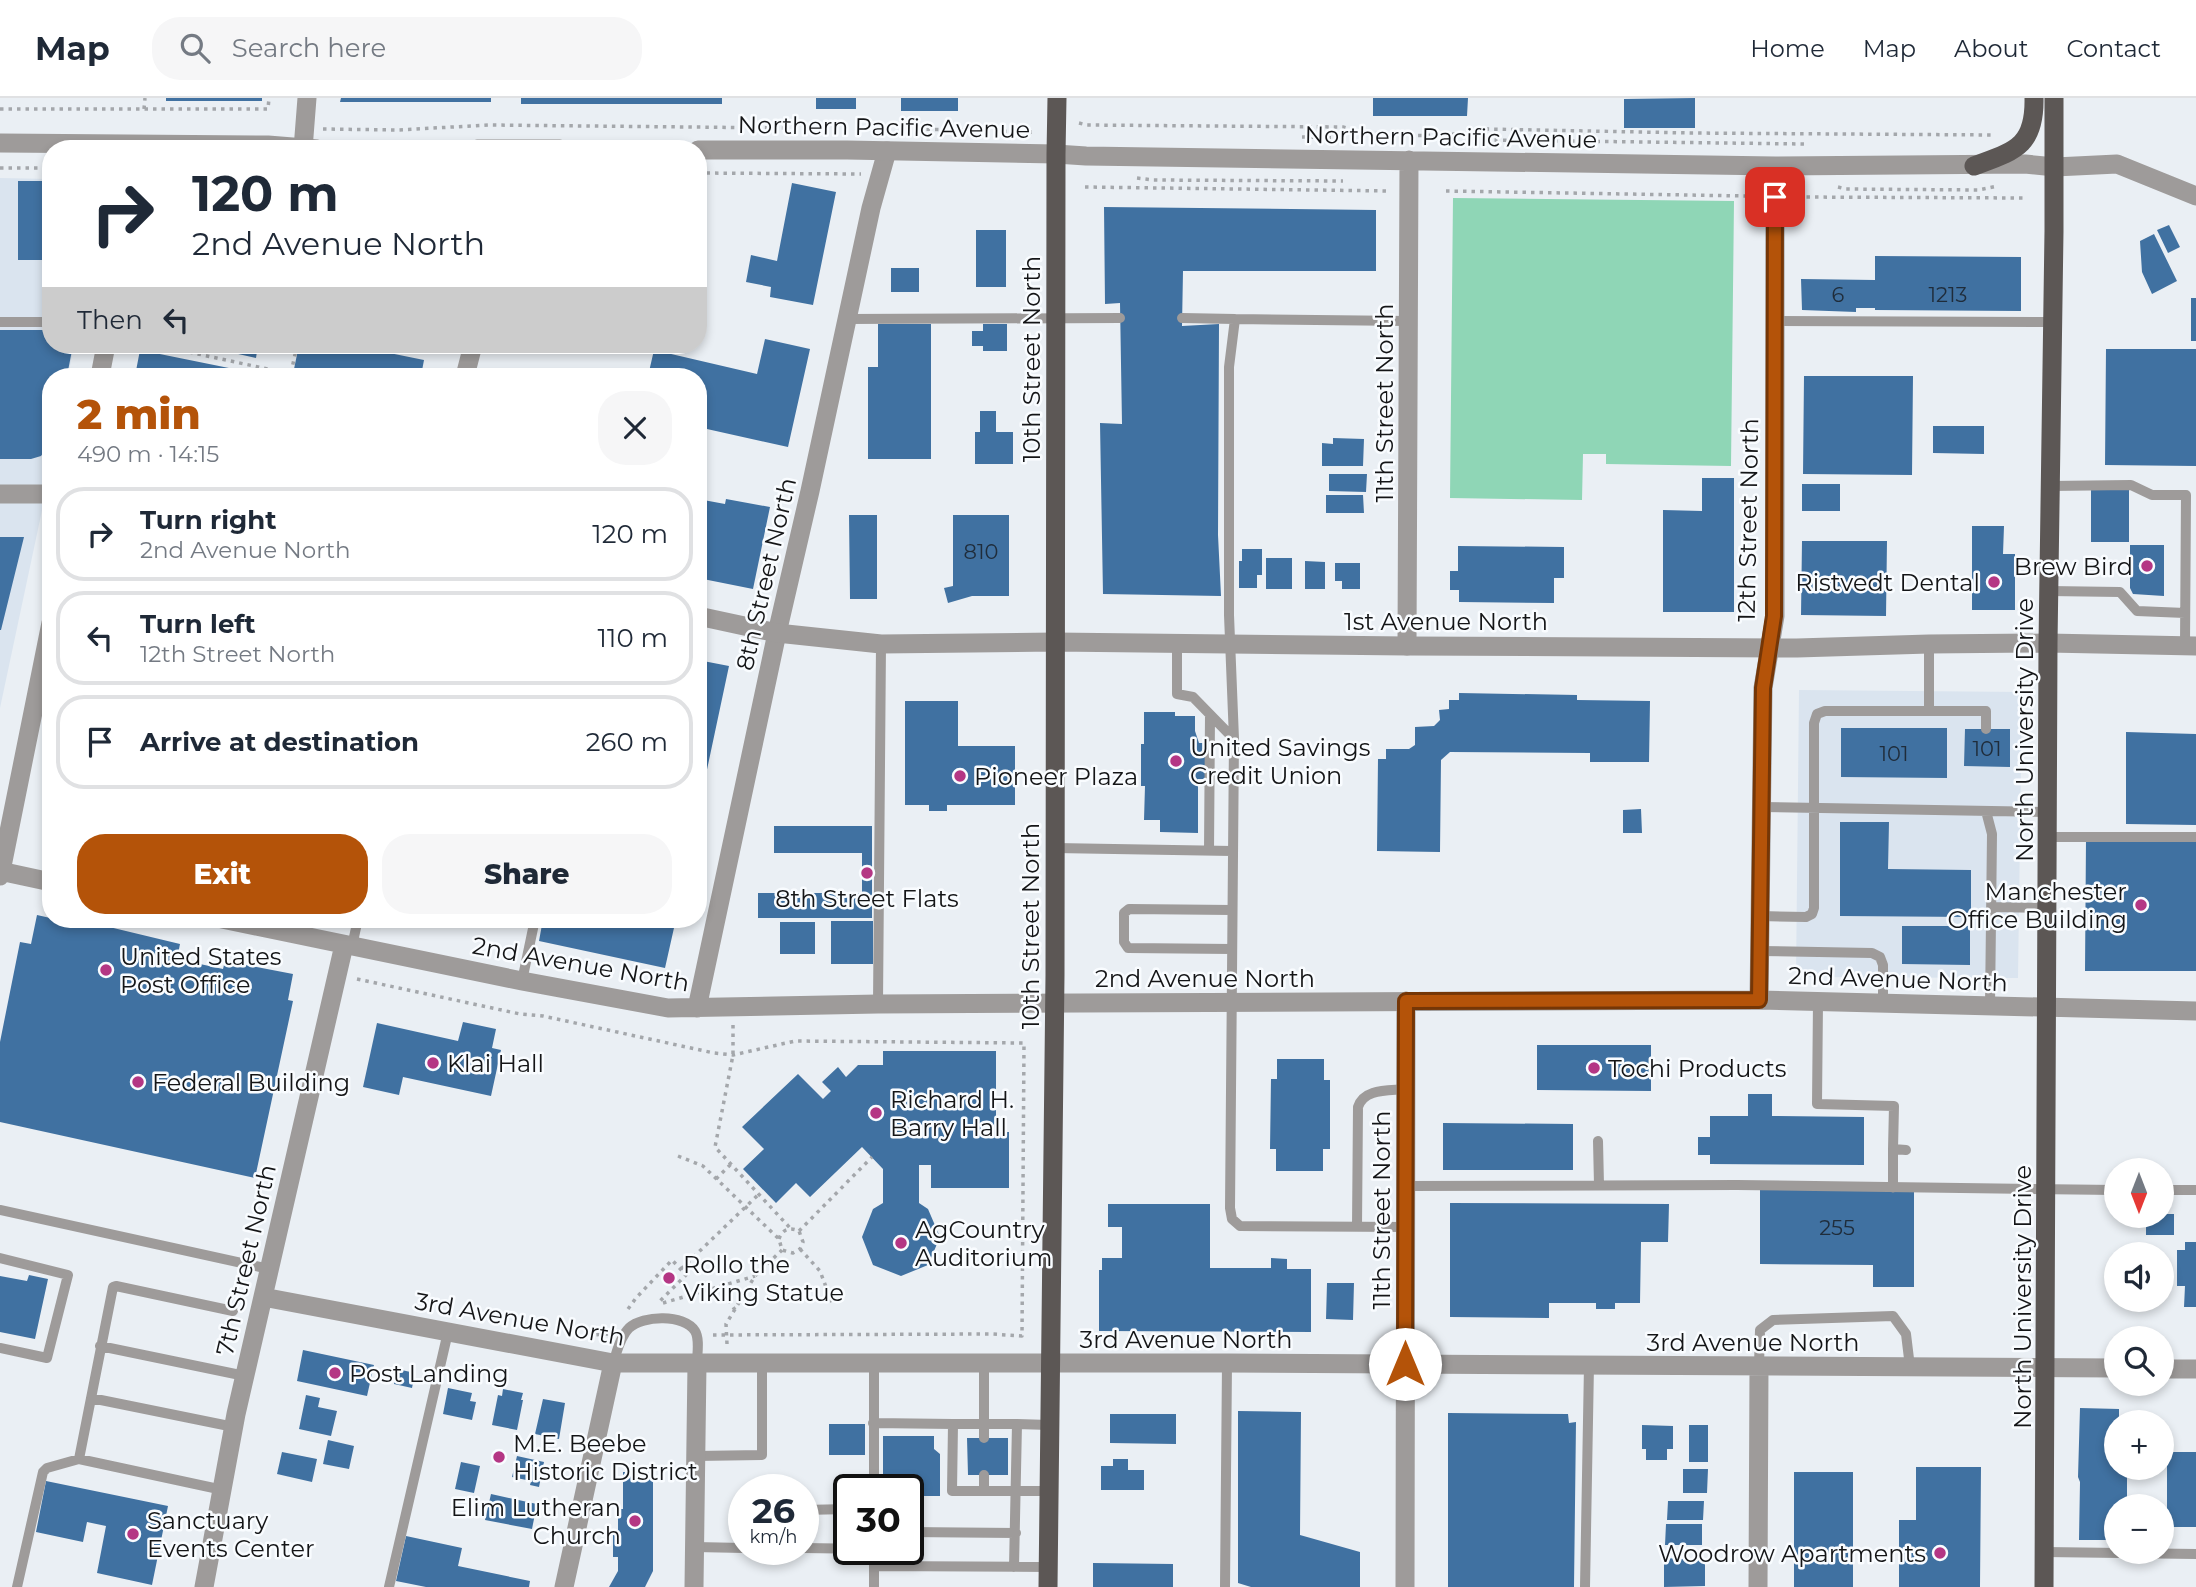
<!DOCTYPE html>
<meta charset="utf-8">
<style>
body{margin:0;font-family:Montserrat,sans-serif;background:#f6f6f7;color:#1f2937;height:100vh;display:flex;flex-direction:column;font-size:26px;white-space:nowrap}
*{box-sizing:border-box;margin:0}
p{font-size:23px;color:#747a83}
.icon{flex:none;width:38px;height:38px;fill:none;stroke:currentColor;stroke-width:2;stroke-linecap:round;stroke-linejoin:round}
.map{position:relative;flex:1;overflow:hidden}
.drawer{position:absolute;left:42px;top:270px;width:665px;height:560px;display:flex;flex-direction:column;background:#fff;border-radius:28px;box-shadow:0 4px 10px #0003}
.drawer>*{flex:none}
.hud{position:absolute;left:42px;top:42px;width:665px;height:214px;border-radius:28px;box-shadow:0 4px 10px #0003;background:#fff;color:#1f2937;overflow:hidden}
.needle{width:46px;rotate:180deg}
.controls{position:absolute;left:2104px;top:1060px;display:grid;gap:14px}
.controls a{display:grid;place-items:center;width:70px;height:70px;border-radius:50%;background:#fff;box-shadow:0 4px 10px #0003;font-size:35px}
.speed{position:absolute;left:728px;top:1376px;display:flex;gap:14px;font-size:35px;font-weight:700;text-align:center}
.speed>*{display:grid;place-content:center;width:91px;height:91px;border-radius:50%;background:#fff;box-shadow:0 4px 10px #0003;line-height:1}
.speed small{font-size:18px;font-weight:400}
.speed .limit{border:4px solid #111;border-radius:10px;background:#fff;color:#111}
.pin{position:absolute;display:grid;place-items:center;width:60px;height:60px;color:#fff;margin:-30px;border-radius:14px;box-shadow:0 4px 10px #0006}
.me{position:absolute;width:77px;margin:-38px;rotate:0deg;stroke-linejoin:round;filter:drop-shadow(0 0 5px #0008)}
.turn{display:flex;align-items:center;gap:24px;height:147px;padding:0 35px;font-size:32px}
.turn .icon{width:91px;height:91px;stroke-width:2.5}
.turn b{display:block;font-size:49px;line-height:60px}
.then{display:flex;align-items:center;height:66px;padding:0 35px;background:#0003;gap:14px;font-size:26px}
.round{display:grid;place-items:center;flex:none;width:74px;height:74px;border-radius:28px;background:#f6f6f7}
.head{display:flex;align-items:center;justify-content:space-between;height:119px;padding:0 35px}
h1{font-size:42px;font-weight:800;line-height:52px;color:#b45309}
.action{display:flex;gap:14px;margin-top:auto;padding:14px 35px}
.action a{flex:1;height:80px;border-radius:28px;background:#b45309;color:#fff;font-size:28px;font-weight:800;line-height:80px;text-align:center}
.action a+a{background:#f6f6f7;color:#1f2937}
ul{padding:0;list-style:none}
li{display:flex;align-items:center;gap:21px;height:94px;margin:0 14px 10px;padding:0 21px;border:4px solid #e0e1e3;border-radius:28px}
li div{flex:1}
li b{display:block;font-size:26px}
li em{font-style:normal}
header{display:flex;align-items:center;gap:42px;box-sizing:border-box;height:98px;padding:0 35px;background:#fff;border-bottom:2px solid #e0e1e3}
header strong{font-size:33px}
nav{display:flex;gap:38px;margin-inline-start:auto;font-size:24px}
.search{width:490px;height:63px;background:#f6f6f7;display:flex;align-items:center;gap:18px;box-sizing:border-box;padding:0 24px;border-radius:28px;color:#747a83;font-size:26px}
.map>svg:first-child{display:block}
.built{fill:#dae4ef}
.green{fill:#8fd6b6}
.building{fill:#4071a1}
.lines{fill:none;stroke-linecap:round;stroke-linejoin:round}
.path{stroke:#a4a7ab;stroke-width:3.5;stroke-dasharray:3.5 5;stroke-linecap:butt}
.service{stroke:#9e9b9a;stroke-width:10}
.minor{stroke:#9e9b9a;stroke-width:19}
.tertiary{stroke:#9e9b9a;stroke-width:19}
.primary{stroke:#5c5755;stroke-width:19}
.route-casing{stroke:#753606;stroke-width:18}
.route{stroke:#b45309;stroke-width:12}
.poi-dot{fill:#b43684;stroke:#f9fcff;stroke-width:2.5}
.labels{text-anchor:middle;dominant-baseline:central;stroke-width:5;stroke-linejoin:round;paint-order:stroke}
.number-label{font-size:21px;fill:#1f2c3a}
.street-label{font-size:24px;fill:#141517;stroke:#f9fcff}
.poi-label{font-size:24px;fill:#141517;stroke:#f9fcff;text-anchor:start}
</style>
<header>
<strong>Map</strong>
<div class="search"><svg class="icon" aria-label="search" viewBox="0 0 24 24"><circle cx="10" cy="10" r="6"/><path d="M15 15l6 6"/></svg>Search here</div>
<nav><a>Home</a><a>Map</a><a>About</a><a>Contact</a></nav>
</header>
<div class="map">
<svg width="2196" height="1489" viewBox="0 0 2196 1489">
<rect width="100%" height="100%" fill="#eaeff4"/>
<!-- built -->
<path class="built" d="M0,80L51,81V247H74L68,278H51V370L0,610Z
M1799,592L2022,594L2018,880L1796,879Z"/>
<!-- green -->
<path class="green" d="M1453,100L1734,103L1731,368L1606,366V356H1583L1582,402L1450,400Z"/>
<!-- building -->
<path class="building" d="M166,0H262V3H166Z
M341,0H491V4H340Z
M521,0H722V6H521Z
M816,0H856V11H816Z
M901,0H958V13H901Z
M1373,0H1468L1467,18H1373Z
M1695,0V30H1624V1Z
M18,83H51V162H18Z
M792,85L836,94L813,207L770,199L771,189L746,184L751,157L777,163Z
M1104,109L1376,112V173H1183L1182,228L1219,226L1218,437L1221,498L1103,496L1100,325L1122,326L1120,205L1105,206Z
M2169,127L2180,149L2168,155L2157,132Z
M976,132H1006V189H976Z
M2154,136L2177,183L2152,196L2142,174L2140,143Z
M1875,158L2021,159V213L1875,212V210H1856V214L1802,212L1801,181L1875,182Z
M891,170H919V194H891Z
M2191,200H2196V243H2191Z
M878,226H931V361H868V269H878Z
M983,226H1007V253H983V248H972V233H983Z
M0,232H51V247H73L67,278H51V344L41,358L31,361H0Z
M765,241L810,251L788,349L698,329V278H648L654,252L757,276Z
M198,247H258L256,260Z
M299,247H350L424,262L421,278H329L294,271Z
M2106,251H2196V368L2105,367Z
M140,252L264,277V278H135Z
M1804,278H1913L1912,377L1803,376Z
M980,313H996V334H1013V366H975V334H980Z
M1933,328H1984V356L1933,355Z
M1333,340L1364,341L1363,368H1322V345L1333,346Z
M1329,376H1367L1366,394L1329,393Z
M1702,380H1734V514H1663V412L1702,413Z
M1802,386H1840V413H1802Z
M2091,392H2129V444H2091Z
M1326,397H1363L1364,415H1326Z
M698,401L725,406L726,401L770,409L753,491L698,480Z
M849,417H877V501H850Z
M953,417H1009V498H972L948,505L944,490L953,488Z
M1972,428H2004L2003,456H2015V512H1972Z
M0,439H24L1,532H0Z
M1802,443H1887L1886,518L1801,517Z
M2130,447H2164V498L2133,496L2130,490Z
M1458,448L1564,449V480H1554V505L1459,504V492H1450V473H1458Z
M1242,451H1262V477H1257V490H1239V463H1242Z
M1266,460H1292V491H1266Z
M1305,463L1325,464V491H1305Z
M1335,465H1360V491H1342V483H1335Z
M698,562L729,568L705,681L698,680Z
M1459,595L1577,597V602L1650,603L1649,664H1590V655L1450,654L1441,662L1440,754L1377,753L1378,661H1386V651H1409L1415,647V629L1434,628L1440,622L1439,612L1449,611V602H1459Z
M905,603H958V648H1015V707H947V713H929V707H905Z
M1144,614H1175V618H1195V633L1199,645H1212V681H1198V735L1160,734V722H1144L1145,688H1141V646H1144Z
M1841,630H1947V680L1841,679Z
M1965,631H2010V669L1964,668Z
M2126,634L2196,636V727L2126,726Z
M1641,711L1642,735H1623V712Z
M1840,724H1889L1888,771L1971,772V819L1840,818Z
M774,728H872V820H758V795H862V755H774Z
M2086,741L2196,742V873H2085Z
M37,817L68,824V821H76L180,846L177,861L223,871L225,863L293,876L288,902L293,903L255,1080L0,1024V944L20,844L31,846Z
M543,821H676L665,870L539,843Z
M831,823H873V866H831Z
M780,824H815V856H780Z
M1902,828H1970V867L1902,866Z
M463,924L496,931L492,950L501,952L491,998L403,979L399,997L363,989L377,925L458,943Z
M1537,947H1651V993L1537,992Z
M883,953H996V1034H1009V1090H931V1067H919V1105L928,1111L940,1139L928,1167L901,1178L873,1167L862,1139L873,1111L883,1105V1071L862,1049L810,1099L796,1085L776,1105L743,1071L764,1051L742,1029L798,976L823,1001L831,993L822,984L838,969L846,979L858,967H883Z
M1277,961H1324V982H1330V1051H1323V1073H1276V1051H1270L1271,981H1277Z
M1748,996H1772V1018L1864,1019V1067L1710,1066V1057H1698V1039H1710V1018H1748Z
M1443,1025L1573,1026V1072H1443Z
M1760,1091L1914,1092V1189H1873V1167L1760,1166Z
M1450,1105L1669,1106L1668,1144H1641L1640,1205H1615V1211H1596V1205H1549V1220L1450,1219Z
M1108,1106H1210V1170H1271V1160L1287,1161V1171H1311V1234L1099,1233V1172H1102V1160H1122V1129H1108Z
M2161,1116H2174V1137H2146V1118H2161Z
M2185,1144H2196V1209H2184L2185,1188H2177V1152H2185Z
M29,1177L48,1181L35,1241L0,1234V1178L27,1183Z
M1327,1185H1354L1353,1222L1326,1221Z
M303,1252L374,1267L367,1298L297,1283Z
M397,1271L415,1275L412,1290L394,1286Z
M448,1290L472,1295L470,1303L476,1304L472,1322L443,1316Z
M503,1291L523,1295L521,1302H523L517,1332L492,1327L498,1297L502,1298Z
M306,1297L320,1300L318,1309L337,1313L331,1338L299,1331Z
M543,1301L565,1305L559,1341L535,1336Z
M2080,1310L2119,1311V1325H2116V1370H2127V1409H2116V1442H2079L2080,1384L2078,1379Z
M1238,1313L1301,1314L1300,1437L1360,1454V1489H1251L1238,1485Z
M1448,1315L1568,1316L1569,1325L1576,1324L1574,1489H1448Z
M1110,1316H1176V1346L1110,1345Z
M829,1326H865V1357H829Z
M1642,1327L1673,1328V1351H1667V1362H1646V1351H1642Z
M1689,1327H1708V1364H1689Z
M883,1338H934V1351L940,1356V1398H908V1391H883Z
M967,1340H1008V1377H968Z
M328,1342L354,1348L349,1371L323,1366Z
M282,1354L317,1361L312,1384L277,1376Z
M2167,1354H2196V1429H2167Z
M517,1358L544,1364L539,1389L530,1387L531,1383L512,1379Z
M1113,1361H1128V1372H1144V1392H1101V1368H1113Z
M461,1364L480,1368L474,1395L455,1391Z
M1916,1369H1981L1980,1489H1899V1422H1916Z
M1683,1371H1708L1707,1395H1683Z
M623,1374H653V1473L645,1489H609L618,1473V1459H613V1435H618V1411H623Z
M1794,1374H1853V1489H1794Z
M46,1383L168,1408L152,1487L97,1475L106,1428L87,1424L83,1444L36,1434Z
M491,1396L537,1406L532,1431L485,1422Z
M1668,1403H1704L1703,1422H1667Z
M1666,1426H1702V1447H1665Z
M406,1438L462,1450L458,1468L530,1483L529,1489H426L396,1483Z
M1664,1460L1705,1462V1488L1664,1489Z
M1093,1465L1173,1466V1489H1093Z"/>
<g class="lines">
<!-- path -->
<path class="path" d="M0,11H268L269,0
M144,11L145,0
M1079,25L1087,27L1343,29C1382,40 1447,40 1487,31L1691,35L1995,37
M323,31L398,32L489,27L788,30
M918,31L1033,34
M1302,39L1343,40
M1486,42L1804,46
M0,70H51
M698,75L861,76
M1137,80L1153,82L1343,83
M1085,89L1391,93
M1838,89L1846,91L1978,92L1998,88
M1446,93L1747,98
M1798,99L2025,100
M156,247L291,276
M291,275L297,247
M357,881L520,916L543,918L714,955L733,957L795,943L1024,945L1022,1238L992,1236L711,1237
M733,927V957L715,1049L791,1131
M678,1058L703,1068L779,1141L782,1152L793,1155L800,1151L803,1144L799,1133C790,1129 782,1131 779,1141
M716,1081L731,1066
M799,1133L872,1059
M800,1151L820,1173L832,1205
M681,1171L759,1096
M719,1188L735,1212
M663,1205L755,1178
M628,1211L636,1200L672,1162L686,1177L658,1205
M592,1242L593,1237L608,1236
M727,1246L726,1226L755,1178L782,1152"/>
<!-- service -->
<path class="service" d="M1182,220L1235,221
M847,221L1120,220
M1775,223L2052,224
M0,224H51
M416,251L417,247
M2050,388L2131,387L2152,397H2186L2185,548
M2049,493L2120,494L2137,513L2185,515
M1177,546V596L1193,599L1234,641
M1929,546V612
M1761,709L2048,714
M1986,713L1992,736L1990,908
M2048,739H2196
M1055,750L1232,753
M1209,753L1210,617
M1992,809L2048,810
M1232,812L1129,811L1124,815V844L1128,850L1232,851
M1760,818L1806,819L1812,816L1814,810V625L1817,616L1825,613H1986V631
M352,848L358,821
M1759,853L1872,855L1880,859L1883,867V905
M522,883L535,821
M1818,904L1817,1006L1894,1008L1893,1051
M878,906L881,546
M1598,1043L1599,1087
M1406,1088L1737,1087L2116,1092
M1893,1090V1051L1906,1052
M2161,1092H2196
M0,1112L269,1171
M1357,1129L1358,1009C1364,990 1389,993 1406,991
M1406,1129L1240,1128L1232,1121L1230,1110L1234,641L1229,517V269L1235,221L1408,223
M0,1160L68,1177L47,1260L0,1250
M100,1248L245,1278
M613,1265C617,1254 620,1239 629,1230C643,1217 684,1216 695,1233C700,1241 697,1256 697,1266
M1759,1268L1760,1232L1773,1222L1893,1218L1906,1236L1910,1269
M91,1300L234,1329
M873,1325L953,1326L952,1393H1049
M953,1326H1017
M984,1340V1265
M696,1358L762,1357V1266
M984,1377V1393
M874,1391V1266
M223,1392L79,1361L113,1189L116,1188L233,1213
M740,1412H744
M803,1412L849,1411
M908,1434L1016,1435
M695,1449L744,1450
M803,1450L874,1451
M2045,1454L2196,1456
M874,1468L1048,1469
M1014,1469L1017,1326L1049,1327
M17,1489L43,1374L47,1370L79,1361
M389,1489L448,1234
M874,1489V1451
M1225,1489L1227,1265
M1585,1489L1589,1267"/>
<!-- minor -->
<path class="minor" d="M303,51L307,0
M1056,56L1086,58L1775,68L2025,66L2055,69L2117,66L2196,98
M100,278L106,247
M465,278L473,247
M1407,548L1409,62
M0,773L51,784
M0,778L51,525
M222,821L522,883L668,910L878,906L1759,902L2196,913
M1759,902L1763,590L1775,518V68
M697,910L777,535L810,393L871,110L887,53
M263,1199L613,1265H1227L2116,1270
M2161,1271H2196
M204,1489L236,1316L344,847
M564,1489L613,1265
M694,1489L697,1266
M1405,1489L1406,903
M1758,1489L1759,1268"/>
<!-- tertiary -->
<path class="tertiary" d="M0,45L268,47L317,51
M477,51H560
M698,52H847L1056,56
M0,396H51
M698,518L777,535L881,546L1055,544L1407,548L1797,550L1929,546L2048,545L2196,548"/>
<!-- primary -->
<path class="primary" d="M1974,68C2014,53 2035,49 2034,0
M1048,1489L1055,877L1056,56L1057,0
M2044,1489L2048,545L2054,133V0"/>
</g>
<g class="lines">
<defs>
<path id="route" d="M1405,1266L1406,903L1759,902L1763,590L1774,518L1775,99"/>
</defs>
<!-- route casing -->
<use href="#route" class="route-casing"/>
<!-- route -->
<use href="#route" class="route"/>
</g>
<!-- markers -->
<g class="poi-dot">
<circle cx="2147" cy="468" r="7"/>
<circle cx="1994" cy="484" r="7"/>
<circle cx="1176" cy="663" r="7"/>
<circle cx="960" cy="678" r="7"/>
<circle cx="867" cy="775" r="7"/>
<circle cx="2141" cy="807" r="7"/>
<circle cx="106" cy="872" r="7"/>
<circle cx="433" cy="965" r="7"/>
<circle cx="1594" cy="970" r="7"/>
<circle cx="138" cy="984" r="7"/>
<circle cx="876" cy="1015" r="7"/>
<circle cx="901" cy="1145" r="7"/>
<circle cx="669" cy="1180" r="7"/>
<circle cx="335" cy="1275" r="7"/>
<circle cx="499" cy="1359" r="7"/>
<circle cx="635" cy="1423" r="7"/>
<circle cx="133" cy="1436" r="7"/>
<circle cx="1940" cy="1455" r="7"/>
</g>
<g class="labels">
<!-- number labels -->
<g class="number-label">
<text x="1838" y="196">6</text>
<text x="1948" y="196">1213</text>
<text x="981" y="453">810</text>
<text x="1987" y="650">101</text>
<text x="1894" y="655">101</text>
<text x="1837" y="1129">255</text>
</g>
<!-- street labels -->
<g class="street-label">
<text transform="translate(884 29) rotate(1)">Northern Pacific Avenue</text>
<text transform="translate(1451 39) rotate(1)">Northern Pacific Avenue</text>
<text transform="translate(1031 261) rotate(-90)">10th Street North</text>
<text transform="translate(1384 305) rotate(-90)">11th Street North</text>
<text transform="translate(1748 422) rotate(-89)">12th Street North</text>
<text transform="translate(766 476) rotate(-77)">8th Street North</text>
<text x="1446" y="523">1st Avenue North</text>
<text transform="translate(2024 632) rotate(-90)">North University Drive</text>
<text transform="translate(1030 828) rotate(-90)">10th Street North</text>
<text transform="translate(581 866) rotate(10)">2nd Avenue North</text>
<text x="1205" y="880">2nd Avenue North</text>
<text transform="translate(1898 881) rotate(2)">2nd Avenue North</text>
<text transform="translate(1381 1112) rotate(-90)">11th Street North</text>
<text transform="translate(246 1162) rotate(-77)">7th Street North</text>
<text transform="translate(2022 1199) rotate(-90)">North University Drive</text>
<text transform="translate(520 1221) rotate(10)">3rd Avenue North</text>
<text x="1186" y="1241">3rd Avenue North</text>
<text x="1753" y="1244">3rd Avenue North</text>
</g>
<!-- poi labels -->
<g class="poi-label">
<text x="2133" y="468" text-anchor="end">Brew Bird</text>
<text x="1980" y="484" text-anchor="end">Ristvedt Dental</text>
<text x="1190" y="649">United Savings<tspan x="1190" dy="28">Credit Union</tspan></text>
<text x="974" y="678">Pioneer Plaza</text>
<text x="2127" y="793" text-anchor="end">Manchester<tspan x="2127" dy="28">Office Building</tspan></text>
<text x="867" y="800" text-anchor="middle">8th Street Flats</text>
<text x="120" y="858">United States<tspan x="120" dy="28">Post Office</tspan></text>
<text x="447" y="965">Klai Hall</text>
<text x="1608" y="970">Tochi Products</text>
<text x="152" y="984">Federal Building</text>
<text x="890" y="1001">Richard H.<tspan x="890" dy="28">Barry Hall</tspan></text>
<text x="915" y="1131">AgCountry<tspan x="915" dy="28">Auditorium</tspan></text>
<text x="683" y="1166">Rollo the<tspan x="683" dy="28">Viking Statue</tspan></text>
<text x="349" y="1275">Post Landing</text>
<text x="513" y="1345">M.E. Beebe<tspan x="513" dy="28">Historic District</tspan></text>
<text x="621" y="1409" text-anchor="end">Elim Lutheran<tspan x="621" dy="28">Church</tspan></text>
<text x="147" y="1422">Sanctuary<tspan x="147" dy="28">Events Center</tspan></text>
<text x="1926" y="1455" text-anchor="end">Woodrow Apartments</text>
</g>
</g>
</svg>
<div class="controls">
<a><svg class="needle" viewBox="-14 -14 28 28"><path d="M0-13l5 13h-10z" fill="#e53935"/><path d="M0 13l5-13h-10z" fill="#747a83"/></svg></a>
<a><svg class="icon" aria-label="sound" viewBox="0 0 24 24"><path d="M4 9h4l5-4v14l-5-4H4zM17 9q2 3 0 6"/></svg></a>
<a><svg class="icon" aria-label="search" viewBox="0 0 24 24"><circle cx="10" cy="10" r="6"/><path d="M15 15l6 6"/></svg></a>
<a>+</a>
<a>−</a>
</div>
<div class="speed"><div>26<small>km/h</small></div><div class="limit">30</div></div>
<div class="pin" style="left:1775px;top:99px;background:#d93025"><svg class="icon" aria-label="arrive" viewBox="0 0 24 24"><path d="M6 21V4h12l-3 4 3 4H6"/></svg></div>
<svg class="me" style="left:1405px;top:1266px" viewBox="-20 -20 40 40"><circle r="19" fill="#fff"/><path d="M0-13L10 11 0 6-10 11z" fill="#b45309"/></svg>
<div class="hud">
<div class="turn"><svg class="icon" aria-label="right" viewBox="0 0 24 24"><path d="M7 20v-9h11M14 6l5 5-5 5"/></svg><div><b>120 m</b>2nd Avenue North</div></div>
<div class="then">Then<svg class="icon" aria-label="left" viewBox="0 0 24 24"><path d="M17 20v-9H6M10 6l-5 5 5 5"/></svg></div>
</div>
<section class="drawer">
<div class="head"><div><h1>2 min</h1><p>490 m · 14:15</p></div><a class="round"><svg class="icon" aria-label="close" viewBox="0 0 24 24"><path d="M6 6l12 12M18 6L6 18"/></svg></a></div>
<ul>
<li><svg class="icon" aria-label="right" viewBox="0 0 24 24"><path d="M7 20v-9h11M14 6l5 5-5 5"/></svg><div><b>Turn right</b><p>2nd Avenue North</p></div><em>120 m</em></li>
<li><svg class="icon" aria-label="left" viewBox="0 0 24 24"><path d="M17 20v-9H6M10 6l-5 5 5 5"/></svg><div><b>Turn left</b><p>12th Street North</p></div><em>110 m</em></li>
<li><svg class="icon" aria-label="arrive" viewBox="0 0 24 24"><path d="M6 21V4h12l-3 4 3 4H6"/></svg><div><b>Arrive at destination</b></div><em>260 m</em></li>
</ul>
<div class="action"><a>Exit</a><a>Share</a></div>
</section>
</div>
